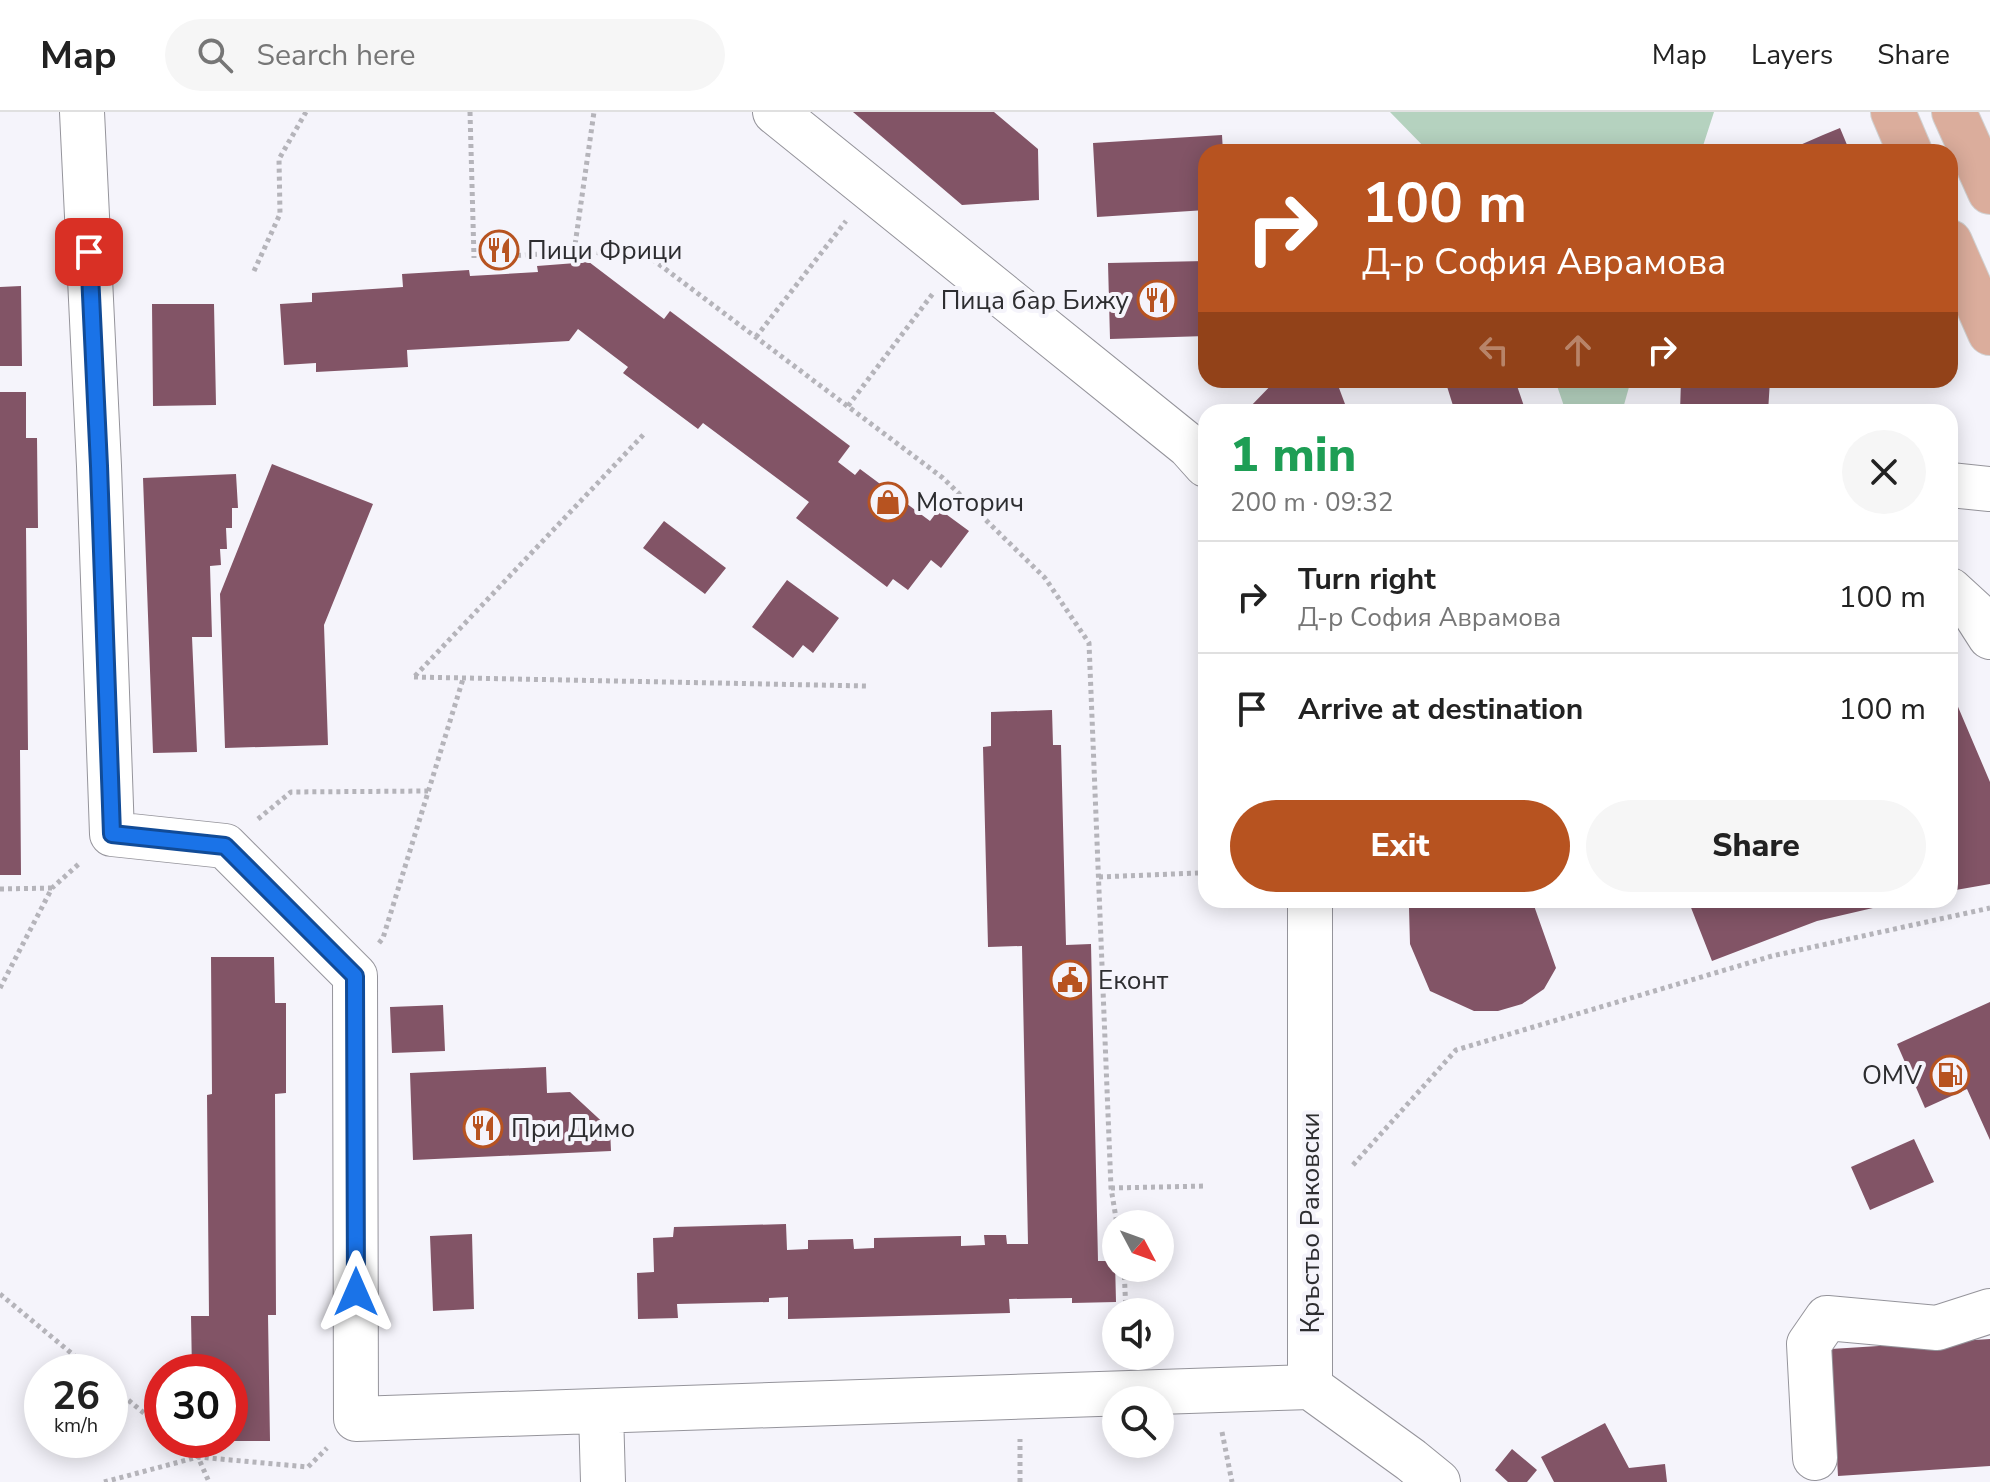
<!DOCTYPE html>
<meta charset="utf-8">
<style>
body{margin:0;font-family:"Nunito Sans",sans-serif;background:#f6f6f6;color:#222;height:100vh;display:flex;flex-direction:column;font-size:30px;white-space:nowrap}
*{box-sizing:border-box;margin:0}
p{font-size:26px;color:#767676}
.icon{flex:none;width:44px;height:44px;fill:none;stroke:currentColor;stroke-width:2;stroke-linecap:round;stroke-linejoin:round}
.map{position:relative;flex:1;overflow:hidden}
.drawer{position:absolute;left:1198px;top:292px;width:760px;height:504px;display:flex;flex-direction:column;background:#fff;border-radius:24px;box-shadow:0 4px 20px #0003}
.drawer>*{flex:none}
.guide{position:absolute;left:1198px;top:32px;width:760px;height:244px;border-radius:24px;box-shadow:0 4px 20px #0003;background:#b75320;color:#fff;overflow:hidden}
.needle{width:52px;rotate:131deg}
.fabs{position:absolute;left:1102px;top:1098px;display:grid;gap:16px}
.fabs a{display:grid;place-items:center;width:72px;height:72px;border-radius:50%;background:#fff;box-shadow:0 4px 20px #0003;font-size:40px}
.speed{position:absolute;left:24px;top:1242px;display:flex;gap:16px;font-size:40px;font-weight:700;text-align:center}
.speed>*{display:grid;place-content:center;width:104px;height:104px;border-radius:50%;background:#fff;box-shadow:0 4px 20px #0003;line-height:1}
.speed small{font-size:20px;font-weight:400}
.speed .limit{border:12px solid #d22;background:#fff;color:#111}
.pin{position:absolute;display:grid;place-items:center;width:68px;height:68px;color:#fff;margin:-34px;border-radius:16px;box-shadow:0 4px 12px #0006}
.me{position:absolute;width:88px;margin:-44px;rotate:0deg;stroke-linejoin:round;filter:drop-shadow(0 0 6px #0008)}
.turn{display:flex;align-items:center;gap:28px;height:168px;padding:0 32px;font-size:36px}
.turn .icon{width:104px;height:104px;stroke-width:2.5}
.turn b{display:block;font-size:56px;line-height:68px}
.lanes{display:flex;align-items:center;height:76px;padding:0 32px;background:#0003;justify-content:center;gap:40px;direction:ltr}
.lanes .off{opacity:.35}
.round{display:grid;place-items:center;flex:none;width:84px;height:84px;border-radius:42px;background:#f6f6f6}
.head{display:flex;align-items:center;justify-content:space-between;height:136px;padding:0 32px}
h1{font-size:48px;font-weight:800;line-height:60px;color:#1e9e55}
.cta{display:flex;gap:16px;margin-top:auto;padding:16px 32px}
.cta a{flex:1;height:92px;border-radius:48px;background:#b75320;color:#fff;font-size:32px;font-weight:800;line-height:92px;text-align:center}
.cta a+a{background:#f6f6f6;color:#222}
ul{padding:0;list-style:none}
li{display:flex;align-items:center;gap:24px;height:112px;padding:0 32px;border-top:2px solid #e0e0e0}
li div{flex:1}
li b{display:block;font-size:30px}
li em{font-style:normal}
header{display:flex;align-items:center;gap:48px;box-sizing:border-box;height:112px;padding:0 40px;background:#fff;border-bottom:2px solid #e0e0e0}
header strong{font-size:38px}
nav{display:flex;gap:44px;margin-inline-start:auto;font-size:28px}
.search{width:560px;height:72px;background:#f6f6f6;display:flex;align-items:center;gap:20px;box-sizing:border-box;padding:0 28px;border-radius:44px;color:#767676;font-size:30px}
.map>svg:first-child{display:block}
.green{fill:#b5d2bf}
.building{fill:#825466}
.lines{fill:none;stroke-linecap:round;stroke-linejoin:round}
.minor-casing{stroke:#95949b;stroke-width:46}
.major-casing{stroke:#d1d1d1;stroke-width:46}
.path{stroke:#b5b4ba;stroke-width:5;stroke-dasharray:4 4;stroke-linecap:butt}
.minor{stroke:#fff;stroke-width:44}
.major{stroke:#dbad9c;stroke-width:44}
.route-casing{stroke:#114b97;stroke-width:20}
.route{stroke:#1a73e8;stroke-width:14}
.labels{text-anchor:middle;dominant-baseline:central;stroke-width:8;stroke-linejoin:round;paint-order:stroke}
.poi-label{font-size:26px;fill:#2d2d30;stroke:#f5f4fb;text-anchor:start}
.street-label{font-size:26px;fill:#2d2d30;stroke:#f5f4fb}
</style>
<header>
<strong>Map</strong>
<div class="search"><svg class="icon" aria-label="search" viewBox="0 0 24 24"><circle cx="10" cy="10" r="6"/><path d="M15 15l6 6"/></svg>Search here</div>
<nav><a>Map</a><a>Layers</a><a>Share</a></nav>
</header>
<div class="map">
<svg width="1990" height="1370" viewBox="0 0 1990 1370">
<rect width="100%" height="100%" fill="#f5f4fb"/>
<!-- green -->
<path class="green" d="M1390,0H1714L1701,40H1429Z
M1555,268H1631L1622,300H1566Z"/>
<!-- building -->
<path class="building" d="M853,0H994L1038,37L1039,88L962,93Z
M1840,16L1850,40H1784L1823,23Z
M1222,23L1223,40H1206V98L1097,105L1093,31Z
M1206,149V224L1110,227L1108,151Z
M589,150L664,207L670,199L850,334L838,350L855,363L860,357L930,409L939,397L969,419L941,456L931,448L908,478L893,467L887,475L796,406L809,390L703,311L698,317L623,261L628,255L578,217L569,229L407,238L408,255L316,260V251L284,253L280,192L312,190V181L403,175L402,162L469,158L470,164L538,160L537,154Z
M21,174L22,254H0V175Z
M152,192H214L216,293L153,294Z
M1276,268H1336L1348,300H1251L1249,296Z
M1445,268H1515L1526,300H1455Z
M1681,268H1770L1768,300H1680Z
M0,280H26V326H37L38,416H26L28,638H20L21,763H0Z
M272,352L373,392L324,513L328,633L225,636L220,482Z
M236,362L238,396H232V416H226L227,437H220L221,453L210,454L212,525H192L197,640L153,641L143,366Z
M664,409L726,456L705,482L643,436Z
M787,468L839,506L813,541L803,533L793,546L752,515Z
M1950,576L1990,670V772L1950,779Z
M1052,598L1053,633H1061L1066,833L1091,832L1098,1149H1115L1116,1190L1072,1191V1186L1009,1187L1010,1201L788,1207V1185L769,1186V1190L677,1192L678,1206L638,1207L637,1161L654,1160L653,1126L673,1125L674,1115L786,1112L787,1138L808,1137V1128L853,1127L854,1137L874,1136V1126L961,1124V1134L985,1133L984,1123H1006L1007,1132H1028L1022,834L988,835L983,635L991,634V600Z
M1414,788H1532L1556,856L1544,877L1522,892L1498,899H1474L1430,879L1410,832L1409,796Z
M1688,788H1903V789L1817,809L1712,849Z
M211,845H274L275,891H286V981L275,982L276,1203H268L270,1329H230V1260H192L191,1204H209L207,983L212,982Z
M1990,890V1028L1967,977L1925,996L1897,932Z
M443,893L445,939L392,941L390,895Z
M546,955L547,981L570,980L610,1017L611,1039L413,1048L410,961Z
M1914,1027L1934,1070L1870,1098L1851,1055Z
M472,1122L474,1197L433,1199L430,1124Z
M1990,1227V1354L1838,1364L1831,1237Z
M1605,1311L1629,1356L1665,1352L1667,1370H1554L1541,1345Z
M1512,1337L1537,1358L1527,1370H1508L1495,1358Z"/>
<g class="lines">
<defs>
<path id="minor" d="M82,0L99,354L112,722L225,734L355,864L356,1307L1310,1275
M775,0L1189,334L1206,353
M1950,373L1990,377
M1950,478L1974,500L1990,525
M1310,1275V788
M1310,1275L1411,1348L1438,1370
M601,1299L603,1370
M1815,1346L1809,1232L1827,1206L1937,1216L1990,1199"/>
<path id="major" d="M1893,0L1910,40
M1954,0L1990,80
M1950,130L1990,221"/>
</defs>
<!-- minor casing -->
<use href="#minor" class="minor-casing"/>
<!-- major casing -->
<use href="#major" class="major-casing"/>
<!-- path -->
<path class="path" d="M470,0L474,146
M574,140L594,0
M509,144L584,139L652,147L943,366L1045,466L1089,531L1111,1076L1117,1112
M254,159L280,102L279,47L306,0
M756,225L846,109
M848,294L934,180
M415,564L645,321
M414,565L867,574
M258,707L291,680L428,679
M1099,765L1198,761
M0,777L52,776
M379,831L383,826L463,567
M0,876L52,776L81,750
M1353,1053L1456,938L1772,844L1990,796
M1111,1076L1205,1074
M1124,1156L1126,1200
M0,1182L94,1260
M110,1273L162,1316
M1222,1320L1232,1370
M177,1328L198,1345L209,1370
M104,1370L198,1345L308,1355L327,1336
M1020,1370V1327"/>
<!-- minor -->
<use href="#minor" class="minor"/>
<!-- major -->
<use href="#major" class="major"/>
</g>
<g class="lines">
<defs>
<path id="route" d="M89,140L99,354L112,722L225,734L355,864L356,1180"/>
</defs>
<!-- route casing -->
<use href="#route" class="route-casing"/>
<!-- route -->
<use href="#route" class="route"/>
</g>
<!-- icons -->
<defs>
<symbol id="restaurant-ring" viewBox="-11 -11 22 22"><circle r="9.5" fill="#f5f4fb" stroke="#b75320" stroke-width="1.5"/><path d="M-5-6h1v4h1v-4h1v4h1v-4h1v5L-1.5 .5V6h-2V.5L-5-1ZM5-6V6H3V1.5H1.5Q1.5-4 5-6Z" fill="#b75320"/></symbol>
<symbol id="shop-ring" viewBox="-11 -11 22 22"><circle r="9.5" fill="#f5f4fb" stroke="#b75320" stroke-width="1.5"/><path d="M-5-2.5h2.3a2.7 3.5 0 0 1 5.4 0H5L5.5 6h-11ZM-1.5-2.5h3a1.5 2.3 0 0 0-3 0Z" fill="#b75320"/></symbol>
<symbol id="civic-ring" viewBox="-11 -11 22 22"><circle r="9.5" fill="#f5f4fb" stroke="#b75320" stroke-width="1.5"/><path d="M-.6-6.5H3V-4.5H.6V-3L4-1V1h2V6H-6V1h2V-1L-.6-3ZM-1.2 2.5V6h2.4V2.5Z" fill="#b75320"/></symbol>
<symbol id="fuel-ring" viewBox="-11 -11 22 22"><circle r="9.5" fill="#f5f4fb" stroke="#b75320" stroke-width="1.5"/><path d="M-5.5-6h7V0h2V4h1.3V-2.5L3-4.5l.8-.8L6-3V5H2.5V1h-1V6h-7ZM-4.2-4.7v3.2H.2V-4.7Z" fill="#b75320"/></symbol>
</defs>
<g fill-rule="evenodd">
<use href="#restaurant-ring" x="477" y="116" width="44" height="44"/>
<use href="#restaurant-ring" x="1135" y="166" width="44" height="44"/>
<use href="#shop-ring" x="866" y="368" width="44" height="44"/>
<use href="#civic-ring" x="1048" y="846" width="44" height="44"/>
<use href="#fuel-ring" x="1928" y="941" width="44" height="44"/>
<use href="#restaurant-ring" x="461" y="994" width="44" height="44"/>
</g>
<g class="labels">
<!-- poi labels -->
<g class="poi-label">
<text x="527" y="138">Пици Фрици</text>
<text x="1129" y="188" text-anchor="end">Пица бар Бижу</text>
<text x="916" y="390">Моторич</text>
<text x="1098" y="868">Еконт</text>
<text x="1922" y="963" text-anchor="end">OMV</text>
<text x="511" y="1016">При Димо</text>
</g>
<!-- street labels -->
<g class="street-label">
<text transform="translate(1310 1111) rotate(-90)">Кръстьо Раковски</text>
</g>
</g>
</svg>
<div class="fabs">
<a><svg class="needle" viewBox="-14 -14 28 28"><path d="M0-13l5 13h-10z" fill="#e53935"/><path d="M0 13l5-13h-10z" fill="#767676"/></svg></a>
<a><svg class="icon" aria-label="sound" viewBox="0 0 24 24"><path d="M4 9h4l5-4v14l-5-4H4zM17 9q2 3 0 6"/></svg></a>
<a><svg class="icon" aria-label="search" viewBox="0 0 24 24"><circle cx="10" cy="10" r="6"/><path d="M15 15l6 6"/></svg></a>
</div>
<div class="speed"><div>26<small>km/h</small></div><div class="limit">30</div></div>
<div class="pin" style="left:89px;top:140px;background:#d93025"><svg class="icon" aria-label="arrive" viewBox="0 0 24 24"><path d="M6 21V4h12l-3 4 3 4H6"/></svg></div>
<svg class="me" style="left:356px;top:1180px" viewBox="-20 -20 40 40"><path d="M0-17L14 15 0 8-14 15z" fill="#1a73e8" stroke="#fff" stroke-width="4"/></svg>
<div class="guide">
<div class="turn"><svg class="icon" aria-label="right" viewBox="0 0 24 24"><path d="M7 20v-9h11M14 6l5 5-5 5"/></svg><div><b>100 m</b>Д-р София Аврамова</div></div>
<div class="lanes"><svg class="icon off" aria-label="left" viewBox="0 0 24 24"><path d="M17 20v-9H6M10 6l-5 5 5 5"/></svg><svg class="icon off" aria-label="ahead" viewBox="0 0 24 24"><path d="M12 20V5M6 11l6-6 6 6"/></svg><svg class="icon" aria-label="right" viewBox="0 0 24 24"><path d="M7 20v-9h11M14 6l5 5-5 5"/></svg></div>
</div>
<section class="drawer">
<div class="head"><div><h1>1 min</h1><p>200 m · 09:32</p></div><a class="round"><svg class="icon" aria-label="close" viewBox="0 0 24 24"><path d="M6 6l12 12M18 6L6 18"/></svg></a></div>
<ul>
<li><svg class="icon" aria-label="right" viewBox="0 0 24 24"><path d="M7 20v-9h11M14 6l5 5-5 5"/></svg><div><b>Turn right</b><p>Д-р София Аврамова</p></div><em>100 m</em></li>
<li><svg class="icon" aria-label="arrive" viewBox="0 0 24 24"><path d="M6 21V4h12l-3 4 3 4H6"/></svg><div><b>Arrive at destination</b></div><em>100 m</em></li>
</ul>
<div class="cta"><a>Exit</a><a>Share</a></div>
</section>
</div>
